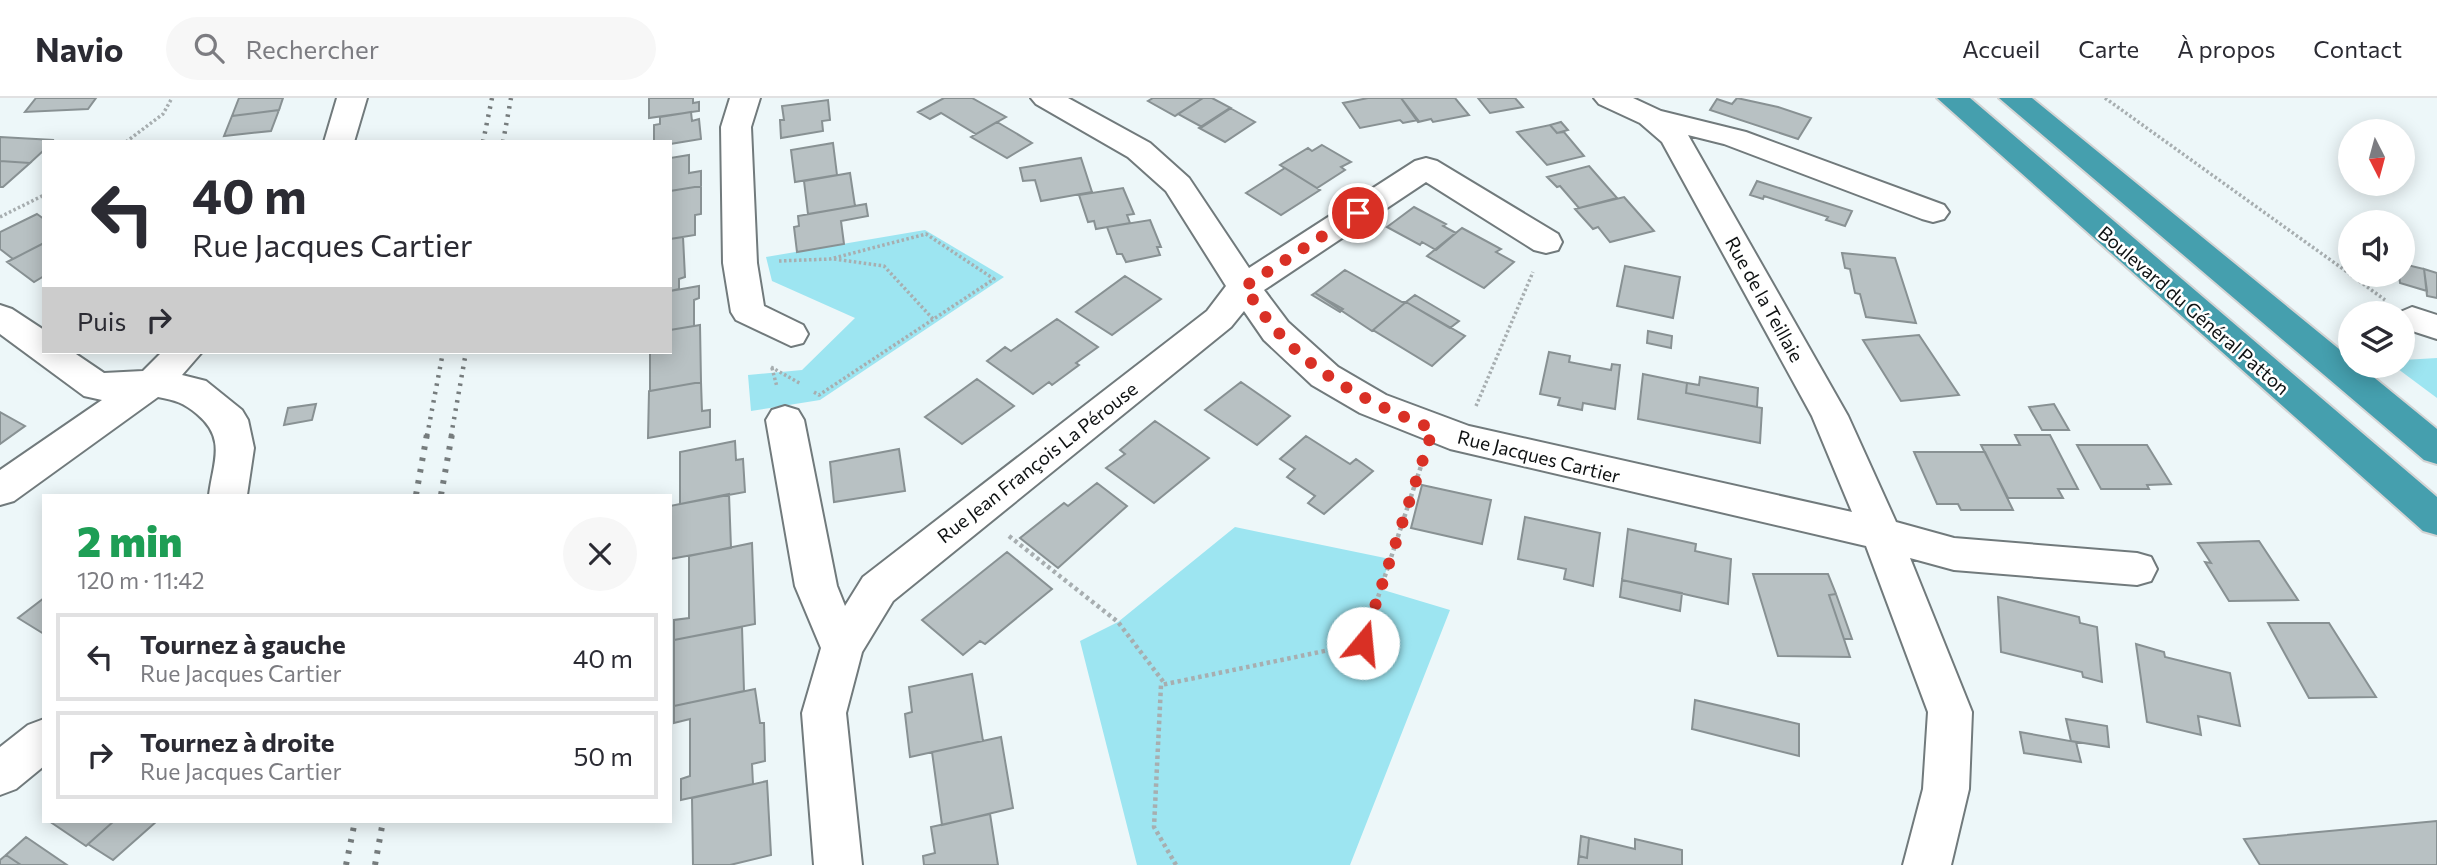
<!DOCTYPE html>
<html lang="fr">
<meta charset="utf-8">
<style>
body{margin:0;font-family:Commissioner,sans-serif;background:#f7f7f7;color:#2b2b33;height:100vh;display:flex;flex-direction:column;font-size:26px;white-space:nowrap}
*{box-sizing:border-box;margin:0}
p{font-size:23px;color:#7c7c81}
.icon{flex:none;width:38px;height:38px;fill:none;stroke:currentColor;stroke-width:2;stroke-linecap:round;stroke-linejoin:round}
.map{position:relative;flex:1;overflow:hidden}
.drawer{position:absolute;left:42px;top:396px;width:630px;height:329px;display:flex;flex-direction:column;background:#fff;border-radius:0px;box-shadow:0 4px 18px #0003}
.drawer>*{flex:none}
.top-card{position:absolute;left:42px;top:42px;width:630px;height:214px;border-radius:0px;box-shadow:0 4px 18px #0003;background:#fff;color:#2b2b33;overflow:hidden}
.needle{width:46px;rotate:174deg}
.tools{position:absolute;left:2338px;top:21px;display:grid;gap:14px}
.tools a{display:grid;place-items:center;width:77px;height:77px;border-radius:50%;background:#fff;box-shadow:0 4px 18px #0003;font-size:35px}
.pin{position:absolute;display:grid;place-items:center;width:60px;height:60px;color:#fff;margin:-30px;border:4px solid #fff;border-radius:50%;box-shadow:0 2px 7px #0007}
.me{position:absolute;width:77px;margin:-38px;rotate:17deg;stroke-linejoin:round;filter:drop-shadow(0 0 5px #0008)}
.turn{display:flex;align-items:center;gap:24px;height:147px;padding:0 35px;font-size:32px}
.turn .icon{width:91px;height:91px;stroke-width:2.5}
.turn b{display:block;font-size:49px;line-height:60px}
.then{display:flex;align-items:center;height:66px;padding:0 35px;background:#0003;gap:14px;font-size:26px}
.round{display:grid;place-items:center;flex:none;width:74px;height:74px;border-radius:37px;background:#f7f7f7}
.summary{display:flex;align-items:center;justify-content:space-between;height:119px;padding:0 35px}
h1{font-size:42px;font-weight:800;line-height:52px;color:#1e9e55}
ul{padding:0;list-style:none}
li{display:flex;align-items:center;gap:21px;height:88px;margin:0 14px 10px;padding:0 21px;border:4px solid #e1e1e2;border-radius:0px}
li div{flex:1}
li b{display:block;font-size:26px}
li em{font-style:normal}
header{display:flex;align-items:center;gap:42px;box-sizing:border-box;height:98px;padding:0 35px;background:#fff;border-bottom:2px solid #e1e1e2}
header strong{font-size:33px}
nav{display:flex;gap:38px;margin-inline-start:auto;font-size:24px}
.search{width:490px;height:63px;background:#f7f7f7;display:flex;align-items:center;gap:18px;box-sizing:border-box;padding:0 24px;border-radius:38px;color:#7c7c81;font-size:26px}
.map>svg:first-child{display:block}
.green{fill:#9de5f1}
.building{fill:#b8c1c3;stroke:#889193;stroke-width:2}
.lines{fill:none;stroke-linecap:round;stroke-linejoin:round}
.minor-casing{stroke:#717a7c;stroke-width:4}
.highway-casing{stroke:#d4d4d4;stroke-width:4}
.path-far1{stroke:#a7aeb0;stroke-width:3.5;stroke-dasharray:2.5 2.5;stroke-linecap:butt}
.path{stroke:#a7aeb0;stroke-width:4.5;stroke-dasharray:3.5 3.5;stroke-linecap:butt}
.minor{fill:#fff;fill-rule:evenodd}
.highway{fill:#459fae;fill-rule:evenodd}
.rail-far1{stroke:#767c7d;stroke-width:4.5;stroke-dasharray:2.5 6;stroke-linecap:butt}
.rail{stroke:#767c7d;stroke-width:6;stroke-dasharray:3.5 8;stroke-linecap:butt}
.route{stroke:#d93025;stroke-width:12;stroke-dasharray:0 21.6}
.labels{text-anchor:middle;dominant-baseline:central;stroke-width:5;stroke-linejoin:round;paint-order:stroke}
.street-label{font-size:19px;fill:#0e1112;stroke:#fff}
</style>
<header>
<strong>Navio</strong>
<div class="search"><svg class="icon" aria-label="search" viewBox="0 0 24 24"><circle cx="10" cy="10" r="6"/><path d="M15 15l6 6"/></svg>Rechercher</div>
<nav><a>Accueil</a><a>Carte</a><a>À propos</a><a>Contact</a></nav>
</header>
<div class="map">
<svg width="2437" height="767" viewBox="0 0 2437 767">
<rect width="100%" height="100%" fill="#edf7f9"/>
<!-- green -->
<path class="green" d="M925,132L1004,179L820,302L751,313L748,277L802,272L855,220L772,183L766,159Z
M2437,260V300L2394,268H2403V262Z
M1235,429L1390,461L1380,491L1450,512L1350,767H1137L1080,543L1118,524Z"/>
<!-- building -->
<path class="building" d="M36,0H96L88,11L25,14Z
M239,0H283L279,12L232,18Z
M649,0H693V5L699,4V13L649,20Z
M944,0H972L1006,19L976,36L941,15L930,21L918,14Z
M1153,0H1203L1175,18L1148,3Z
M1203,0H1212L1231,10L1202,29L1178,16Z
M1368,0H1401L1418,22L1403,25L1400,22L1360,30L1343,5Z
M1401,0H1455L1469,17L1433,24L1431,21L1418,24Z
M1478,0H1515L1523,9L1490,15Z
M1737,0L1778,9L1811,20L1798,41L1710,12L1717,1L1732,6Z
M828,2L830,22L822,23L823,33L781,40L780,22H784L782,8Z
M1230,10L1255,24L1225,44L1199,30Z
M279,12L271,33L224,38L232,18Z
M691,14L692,23L699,21L701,41L670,46V44H654V27L660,26V19Z
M997,24L1014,34L1032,45L1007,60L971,39Z
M1561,24L1568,32L1557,35L1550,27Z
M1550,27L1557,35L1564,34L1584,58L1547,67L1517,34Z
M0,39L54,42L44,44V52L30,65L0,63Z
M833,45L837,77L795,84L791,52Z
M1322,47L1351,64L1341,69L1345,72L1317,90L1280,67L1308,50L1312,53Z
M689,57V75L701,73V88L670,93V60Z
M1081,60L1092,94L1041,103L1035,82L1023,83L1020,70Z
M0,63L30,65L3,89H0Z
M1589,68L1617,100L1579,110L1560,88L1557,89L1547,79Z
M1285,70L1320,92L1281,117L1246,95Z
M850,75L855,108L808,116L804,83Z
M1757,83L1852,113L1845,128L1826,122L1828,119L1764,98L1763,101L1750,97Z
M701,88V116L695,117V137L670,141V93Z
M1123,90L1134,116L1127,117L1130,125L1096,131L1094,123L1088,124L1079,97Z
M1624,99L1654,133L1610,144L1598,129L1593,131L1575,111Z
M866,106L868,118L841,123L844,146L797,154L794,129L799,128L798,118Z
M1414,109L1446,126L1443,128L1456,135L1436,152L1422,144L1420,147L1387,129Z
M37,116L44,121V145L13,161L0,151V134Z
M1150,122L1161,149H1157L1160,157L1126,164L1122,156H1117L1107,129Z
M1462,130L1501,151L1496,154L1514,164L1484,190L1427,158Z
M683,139L685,179L679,181V191L670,193V141Z
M44,145V178L34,184L7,164Z
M1842,155L1895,160L1916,225L1866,219L1860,196L1855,195L1850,171L1845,170Z
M2403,166L2424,171L2427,193L2400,185L2399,177H2403Z
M1625,168L1680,179L1673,220L1617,208Z
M2424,171L2437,175V200L2427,198Z
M1345,172L1402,204H1406L1372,233L1315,195Z
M1125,178L1161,201L1112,237L1076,214Z
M699,188V200L694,202V228L670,232V193Z
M1315,195L1343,211L1340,214L1312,197Z
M1415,197L1459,223L1450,230L1406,204Z
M1406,204L1465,238L1432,268L1373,232Z
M1057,221L1098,249L1076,265L1079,267L1052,287L1049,284L1033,296L987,263L1005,249L1011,253Z
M700,227L701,284L650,293V254H670V232Z
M1648,233L1672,238L1671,250L1647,245Z
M1919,237L1959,297L1901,303L1863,242Z
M1549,254L1570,258L1569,264L1611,272L1612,266L1620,267L1615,311L1583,305L1582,312L1558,307L1560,300L1540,296Z
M1643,276L1687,285L1686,295L1762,310L1760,345L1638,321Z
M1700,279L1758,290L1757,309L1686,295L1687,285L1699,287Z
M977,281L1014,308L962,346L925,319Z
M701,284L702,313L710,312V329L648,340L649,293Z
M1241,284L1290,318L1257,347L1205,312Z
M316,306L312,322L284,327L288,310Z
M2054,306L2069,332H2042L2029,309Z
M0,314L25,328L0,346Z
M1155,323L1209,360L1154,405L1106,370L1125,356L1120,352Z
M2015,337H2050L2078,391H2058L2063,400H2008L1981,347H2020Z
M1306,338L1350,366L1356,361L1373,373L1324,416L1308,405L1315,398L1287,379L1295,371L1280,361Z
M735,343L736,362L743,361L745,394L680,406V354Z
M2077,347H2147L2171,386L2147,387L2149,391H2101Z
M899,351L905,393L834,404L830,364Z
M1914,354H1985L2013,412H1961L1958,406H1937Z
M1097,385L1127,408L1058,470L1020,440L1064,405L1068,408Z
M1422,387L1491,402L1482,446L1411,430Z
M729,396L731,450L670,461V408Z
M1525,419L1600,435L1593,488L1564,481L1566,471L1518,461Z
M1628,431L1696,446L1695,453L1731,461L1728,506L1622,482Z
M2259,443L2298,502L2229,503L2205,464L2211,465L2198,445Z
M752,445L755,526L674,542V522L689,520V458Z
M1007,454L1052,491L985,546L980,543L963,557L922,522Z
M1753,476H1828L1836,496L1829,497L1850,559L1778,558Z
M1622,482L1682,495L1680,513L1620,499Z
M1836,496L1852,541H1844L1829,497Z
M1998,499L2079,519L2080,525L2097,529L2102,584L2083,579L2082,574L2001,554Z
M44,500V536L18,520Z
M2268,525H2329L2376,599L2309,600Z
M742,529L744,593L674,608V542Z
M2136,546L2164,554L2165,559L2230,575L2240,628L2198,618L2201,637L2147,624Z
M972,576L983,643L910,659L905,616L912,614L909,589Z
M755,591L760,625H764L765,663L752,666L753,686L681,702V681L690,678V621L674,625V608Z
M1695,602L1799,626V658L1692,631Z
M2066,621L2107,628L2109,649L2071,643Z
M2020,634L2076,644L2081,664L2024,655Z
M1001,639L1013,710L942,727L932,654Z
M767,683L771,757L730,767H693L692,700Z
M990,716L998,767H924L923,758L935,755L931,729Z
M49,723H114L86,748Z
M114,723H157L113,762L88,746Z
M2437,723V767H2260L2244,741Z
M1581,738L1589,740L1587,760L1579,758Z
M26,739L67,767H21L6,757Z
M1589,740L1635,751V741L1682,752V767H1578L1579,758L1587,760Z
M6,757L21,767H0V762Z"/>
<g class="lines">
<defs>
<path id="minor" d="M337,0H367L354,44H324Z
M730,0H760L751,29L757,165L764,208L803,227L808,236L803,245L791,248L736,222L731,214L723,165L721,29Z
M1031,0H1068L1150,45L1189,80L1249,170L1415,63L1426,60L1437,63L1558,136L1562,144L1558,152L1546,155L1534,152L1426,84L1264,192L1288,224L1338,269L1386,297L1469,328L1852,414L1812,318L1662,44L1640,25L1599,6L1594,0H1633L1661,13L1746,34L1944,107L1949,114L1944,121L1933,124L1922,121L1724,46L1688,37L1848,318L1896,424L1954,440L2137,455L2151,459L2157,471L2151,483L2137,487L1954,472L1910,460L1972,614L1969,691L1951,767H1903L1923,691L1928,614L1866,448L1450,351L1360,315L1312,287L1264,242L1244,213L1231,229L893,503L862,554L846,615L862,767H814L802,615L821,550L795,488L766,322L772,312L785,308L798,312L804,322L837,488L845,508L863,479L1207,213L1226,188L1166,93L1128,59L1036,6Z
M0,207L12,211L44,232V254H73L104,275L143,273L162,254H202L182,277L206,283L242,312L248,322L254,350L247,397H209C213,364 227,341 197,316C184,305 175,302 158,299L14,403L0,407V372L102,302L84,298L0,236Z
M2412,209L2437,217V241L2403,230V215H2398Z
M44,621V668L16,691L0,697V649L28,627Z"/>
<path id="highway" d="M1937,0H1970L2437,399V437L2423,433Z
M1999,0H2032L2350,260V268H2360L2437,331V366L2424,362Z"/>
</defs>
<!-- minor casing -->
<use href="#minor" class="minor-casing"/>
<!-- highway casing -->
<use href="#highway" class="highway-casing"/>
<!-- path-far1 -->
<path class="path-far1" d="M2105,0L2350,176
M126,44L163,16L172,0
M0,119L44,97
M834,161L884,168L933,221
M779,163L830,161L926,136L994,181L819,297L812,293
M2351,177L2385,202
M771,269L801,286
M772,270L777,289
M1476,308L1533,174"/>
<!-- path -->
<path class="path" d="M1009,438L1118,524L1165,586
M1176,767L1154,729L1161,587L1363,545L1423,362"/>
<!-- minor -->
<use href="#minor" class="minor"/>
<!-- highway -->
<use href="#highway" class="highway"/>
<!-- rail-far1 -->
<path class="rail-far1" d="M483,44L492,0
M503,44L511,0
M427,338L443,254
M451,338L466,254"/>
<!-- rail -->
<path class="rail" d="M416,397L427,336
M441,397L452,336
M346,767L355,723
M375,767L383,723"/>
</g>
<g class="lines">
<!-- route -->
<path class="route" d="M1358,115L1244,189C1255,204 1265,220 1277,233C1320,281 1374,307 1433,331L1363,545"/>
</g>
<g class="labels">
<!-- street labels -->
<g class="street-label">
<text transform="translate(1765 201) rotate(61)">Rue de la Teillaie</text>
<text transform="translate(2194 212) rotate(41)">Boulevard du Général Patton</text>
<text transform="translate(1539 358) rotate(14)">Rue Jacques Cartier</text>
<text transform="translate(1037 364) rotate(-38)">Rue Jean François La Pérouse</text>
</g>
</g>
</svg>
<div class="tools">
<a><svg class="needle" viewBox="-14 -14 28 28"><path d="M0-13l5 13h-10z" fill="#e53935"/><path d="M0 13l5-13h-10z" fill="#7c7c81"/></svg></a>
<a><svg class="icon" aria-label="sound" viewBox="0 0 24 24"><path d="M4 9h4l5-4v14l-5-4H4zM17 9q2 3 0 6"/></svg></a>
<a><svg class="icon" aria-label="layers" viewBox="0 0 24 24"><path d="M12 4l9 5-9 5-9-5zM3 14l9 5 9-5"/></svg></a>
</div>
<div class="pin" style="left:1358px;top:115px;background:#d93025"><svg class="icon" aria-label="arrive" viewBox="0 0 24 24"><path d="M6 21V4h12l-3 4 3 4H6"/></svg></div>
<svg class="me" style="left:1363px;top:545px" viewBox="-20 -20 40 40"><circle r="19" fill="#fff"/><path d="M0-13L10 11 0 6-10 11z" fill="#d93025"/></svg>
<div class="top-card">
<div class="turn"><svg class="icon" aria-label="left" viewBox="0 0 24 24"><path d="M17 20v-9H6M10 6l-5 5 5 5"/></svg><div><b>40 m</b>Rue Jacques Cartier</div></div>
<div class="then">Puis<svg class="icon" aria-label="right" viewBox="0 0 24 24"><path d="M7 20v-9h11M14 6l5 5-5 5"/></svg></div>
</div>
<section class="drawer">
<div class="summary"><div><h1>2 min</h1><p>120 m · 11:42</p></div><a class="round"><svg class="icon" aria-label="close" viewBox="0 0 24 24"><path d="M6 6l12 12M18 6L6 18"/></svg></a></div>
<ul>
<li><svg class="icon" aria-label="left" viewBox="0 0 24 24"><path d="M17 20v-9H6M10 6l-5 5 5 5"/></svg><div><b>Tournez à gauche</b><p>Rue Jacques Cartier</p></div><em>40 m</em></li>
<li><svg class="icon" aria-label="right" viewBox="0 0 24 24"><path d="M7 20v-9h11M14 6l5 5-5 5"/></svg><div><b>Tournez à droite</b><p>Rue Jacques Cartier</p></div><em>50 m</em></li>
</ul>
</section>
</div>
